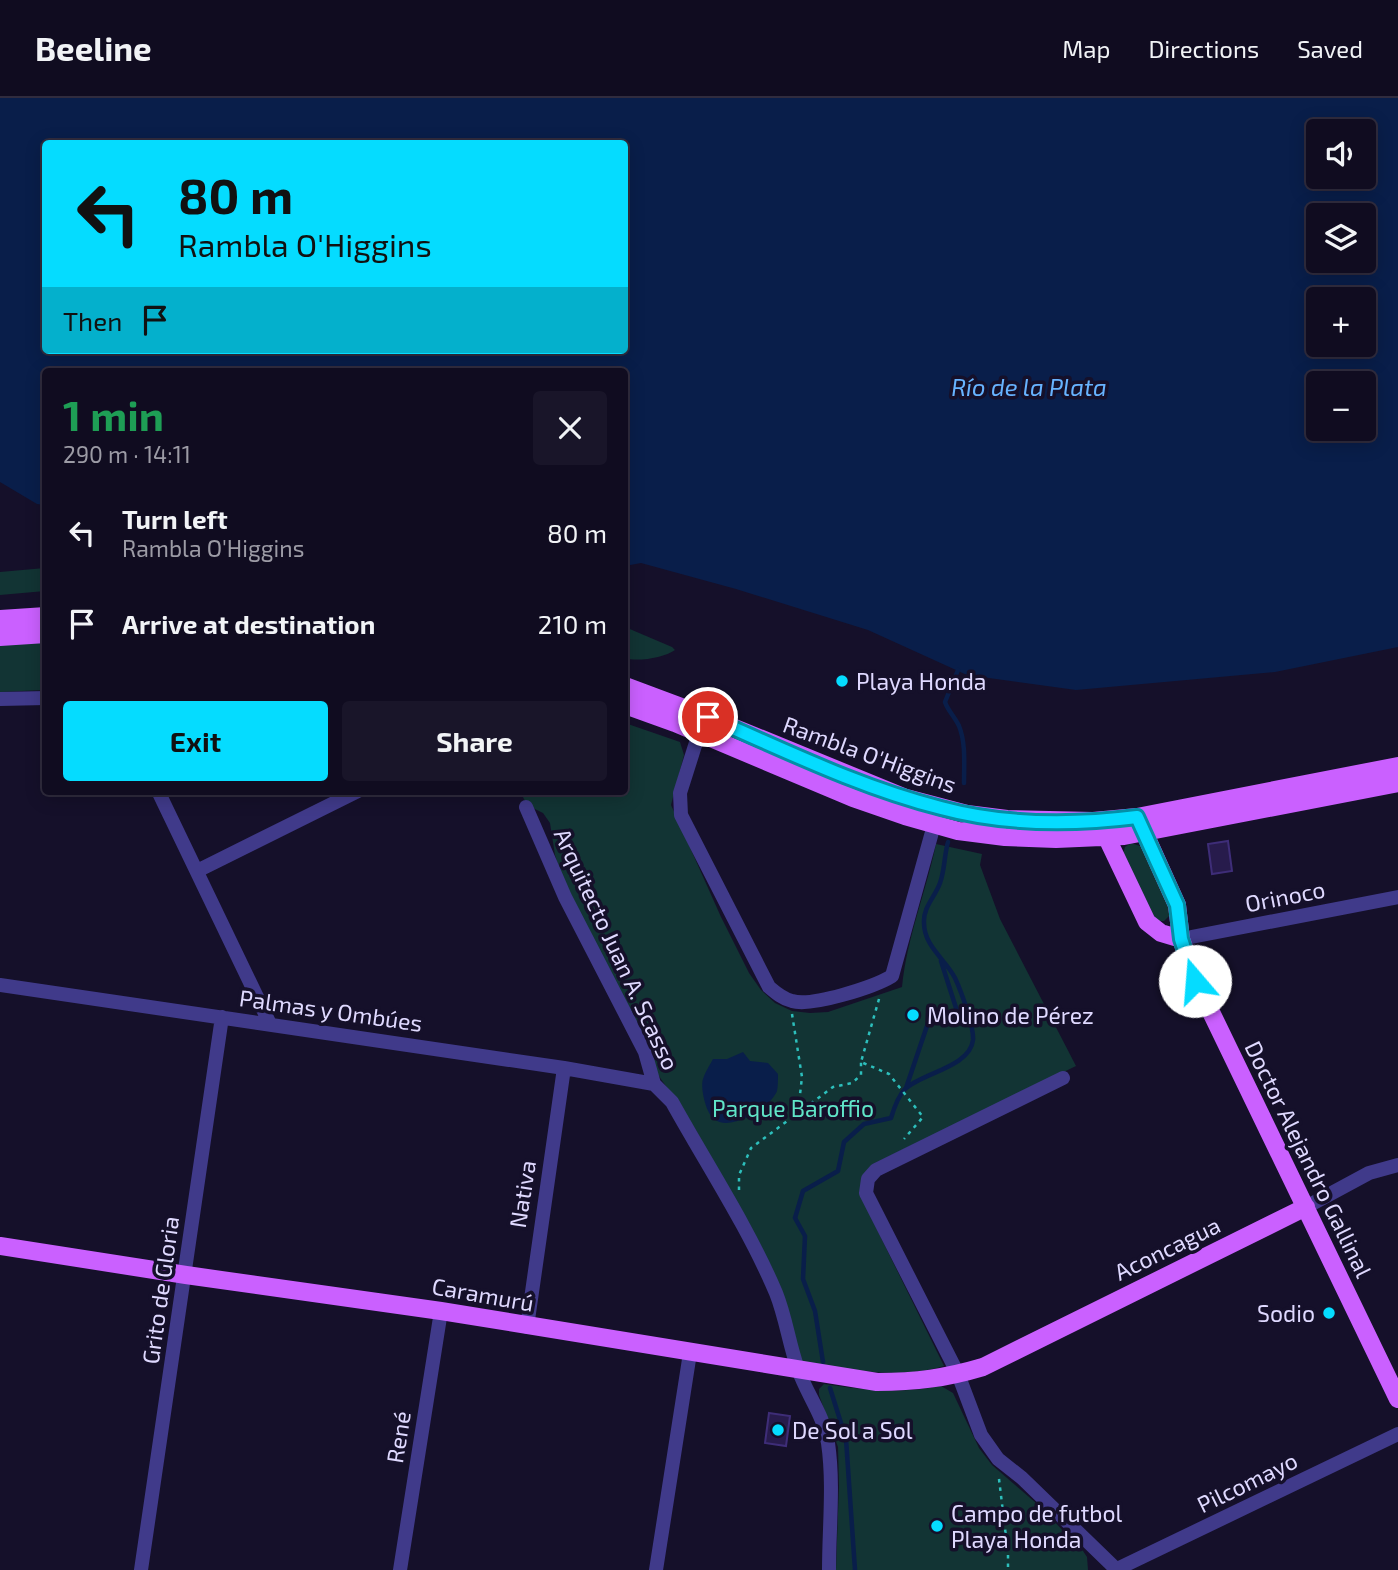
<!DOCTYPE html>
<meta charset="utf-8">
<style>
body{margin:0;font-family:"Exo 2",sans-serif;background:#191529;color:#f1f3f6;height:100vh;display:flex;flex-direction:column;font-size:26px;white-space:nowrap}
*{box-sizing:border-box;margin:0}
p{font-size:23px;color:#9c9ba5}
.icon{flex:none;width:38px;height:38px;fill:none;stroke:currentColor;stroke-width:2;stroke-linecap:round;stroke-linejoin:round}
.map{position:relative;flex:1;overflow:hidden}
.drawer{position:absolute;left:42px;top:270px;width:586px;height:427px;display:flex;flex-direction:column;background:#100c20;border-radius:7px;box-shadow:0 4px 18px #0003,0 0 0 2px #302c3e}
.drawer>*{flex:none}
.top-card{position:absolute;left:42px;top:42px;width:586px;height:214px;border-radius:7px;box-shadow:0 4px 18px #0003,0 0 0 2px #302c3e;background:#05dcff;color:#111;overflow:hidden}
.tools{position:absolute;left:1306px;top:21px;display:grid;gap:14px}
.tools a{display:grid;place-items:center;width:70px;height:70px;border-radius:7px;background:#100c20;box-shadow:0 4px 18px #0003,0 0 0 2px #302c3e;font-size:35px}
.pin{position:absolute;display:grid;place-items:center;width:60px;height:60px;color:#fff;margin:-30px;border:4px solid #fff;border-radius:50%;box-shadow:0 2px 7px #0007}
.me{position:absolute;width:77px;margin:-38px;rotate:342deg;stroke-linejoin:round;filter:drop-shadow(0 0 5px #0008)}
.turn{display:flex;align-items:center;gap:24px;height:147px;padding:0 21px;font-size:32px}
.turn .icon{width:91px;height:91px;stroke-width:2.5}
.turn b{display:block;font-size:49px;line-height:60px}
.then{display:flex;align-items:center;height:66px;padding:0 21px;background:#0003;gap:14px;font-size:26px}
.round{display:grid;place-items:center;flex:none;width:74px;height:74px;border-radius:7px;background:#191529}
.overview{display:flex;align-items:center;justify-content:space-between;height:119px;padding:0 21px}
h1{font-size:42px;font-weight:700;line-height:52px;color:#1e9e55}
.cta{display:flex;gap:14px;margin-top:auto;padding:14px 21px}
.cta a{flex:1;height:80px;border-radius:7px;background:#05dcff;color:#111;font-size:28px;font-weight:700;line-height:80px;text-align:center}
.cta a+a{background:#191529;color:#f1f3f6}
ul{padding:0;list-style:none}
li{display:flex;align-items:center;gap:21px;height:91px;padding:0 21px}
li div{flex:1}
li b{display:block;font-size:26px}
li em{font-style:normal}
header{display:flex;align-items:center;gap:42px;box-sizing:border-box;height:98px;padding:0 35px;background:#100c20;border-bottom:2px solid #302c3e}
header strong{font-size:33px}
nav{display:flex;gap:38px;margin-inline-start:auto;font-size:24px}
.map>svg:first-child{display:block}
.green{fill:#123434}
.water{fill:#091e4a;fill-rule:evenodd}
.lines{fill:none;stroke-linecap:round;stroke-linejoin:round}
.stream{stroke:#091e4a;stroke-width:4.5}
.building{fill:#271b4c;stroke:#3e2d78;stroke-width:2}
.path{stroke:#2dbfbc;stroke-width:2.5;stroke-dasharray:3.5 5;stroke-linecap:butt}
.minor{stroke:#403a8a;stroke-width:14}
.major{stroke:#ca60ff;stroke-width:18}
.route-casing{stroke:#038fa6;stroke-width:18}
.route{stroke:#05dcff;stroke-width:12}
.poi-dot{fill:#05dcff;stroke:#15102a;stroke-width:2.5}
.labels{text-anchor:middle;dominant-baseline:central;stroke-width:7;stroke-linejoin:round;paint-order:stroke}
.poi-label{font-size:23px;fill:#dfd9ff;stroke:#15102a;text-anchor:start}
.street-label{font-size:23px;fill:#dfd9ff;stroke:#15102a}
.park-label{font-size:23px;fill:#60e4c8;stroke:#15102a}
.water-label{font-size:24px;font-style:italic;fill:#67b3ff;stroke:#15102a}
</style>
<header>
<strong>Beeline</strong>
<nav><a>Map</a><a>Directions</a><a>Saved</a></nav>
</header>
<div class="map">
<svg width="1398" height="1472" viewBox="0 0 1398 1472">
<rect width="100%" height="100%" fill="#15102a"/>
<!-- green -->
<path class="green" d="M45,470V493L0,497V474Z
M625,529L672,549L675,552C664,560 637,564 625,560Z
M45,544V592L0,594V547Z
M625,625L680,644L684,657L671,707L721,819L749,875L761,892L775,905L792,913L810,915L828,914L902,889C907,839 926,794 936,746L982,756L980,767L1000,821L1076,968L873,1066L862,1078L860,1097L944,1268C896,1282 849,1271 801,1264L718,1074L696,1032L652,968L563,782L555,757L550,725L543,715L527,707L520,693H625Z
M1131,745L1143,749L1172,810L1170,817L1164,823H1155L1123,756L1125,749Z
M824,1286C864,1292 901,1296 941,1288L953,1295L979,1350L992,1367L1036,1405L1083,1453L1087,1459L1088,1472H836L839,1388L838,1349L819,1297V1291Z"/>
<!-- water -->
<path class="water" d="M0,0H1398V549L1275,574L1076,592L967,577L868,532L736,491L641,465L625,468V273H46L45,407L37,406L0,384ZM1318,33H1363V79H1318ZM46,46H625V252H46ZM1318,117H1363V163H1318ZM1318,201H1363V247H1318ZM1318,285H1363V331H1318Z
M743,954L750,963L768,965L778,976C778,981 778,988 777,993C771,1009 730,1035 714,1021C706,1015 700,990 703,981C705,974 710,967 713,961H727Z"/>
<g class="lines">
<!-- stream -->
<path class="stream" d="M958,572L945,604C948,613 955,619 959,628C966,645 964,667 964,685
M906,990L928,925L957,913L941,863
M823,1264L815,1213L803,1181L805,1138L795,1120L803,1093L838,1073L844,1044L864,1026L891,1020C894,1010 898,998 905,991C922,975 970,969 973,942C974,928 961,893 955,880C945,861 924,848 924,825C923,809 935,799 940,785C945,771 944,758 948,744
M830,1290L846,1341L855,1472"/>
</g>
<!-- building -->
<path class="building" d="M1228,743L1232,773L1212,776L1208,746Z
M769,1315L790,1318L786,1348L765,1345Z"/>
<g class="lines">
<!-- path -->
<path class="path" d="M879,901L861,964L889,976L923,1019L904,1041
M792,916L802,979L798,1014
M739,1092V1077L751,1050L833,989L852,985L861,977V964
M999,1381L1008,1455V1472"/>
<!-- minor -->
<path class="minor" d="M0,601L46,600
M699,635L680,695L681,717L769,889C776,895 783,901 792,903C812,909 874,889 892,878L934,727
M158,693L270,926
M526,709L565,799L645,954L654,986L672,1004C707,1067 748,1129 776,1195C786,1220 789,1246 798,1271C807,1297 824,1317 828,1345C834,1386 829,1430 829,1472
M197,773L358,693
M1181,841L1398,799
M0,887L564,970L654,986
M1063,980L876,1072L868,1081L866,1095L958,1276L981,1337L998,1361L1022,1380L1117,1472
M1306,1109L1369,1075L1398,1067
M527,1229L564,970
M141,1472L222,919
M400,1472L441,1213
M656,1472L690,1255
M1115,1472L1398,1336"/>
<!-- major -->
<path class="major" d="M0,521L46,518
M0,539L46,536
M625,588L708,619L906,700L967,716L1007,721L1093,723L1137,719L1398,668
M625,607L675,625L853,700L905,718L958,733L1005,739L1056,741L1124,738L1398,685
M1140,725L1177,807L1181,841L1196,883L1398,1301
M1107,740L1147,824L1161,835L1181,841
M0,1148L186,1177L441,1213L877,1284C916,1284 946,1280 983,1269L1306,1109"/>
</g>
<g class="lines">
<defs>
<path id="route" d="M708,619C784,652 861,690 941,710C1004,727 1073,727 1137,719L1177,807L1181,841L1195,883"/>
</defs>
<!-- route casing -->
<use href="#route" class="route-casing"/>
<!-- route -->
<use href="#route" class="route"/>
</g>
<!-- markers -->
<g class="poi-dot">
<circle cx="842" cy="583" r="7"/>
<circle cx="913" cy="917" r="7"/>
<circle cx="1329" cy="1215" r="7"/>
<circle cx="778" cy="1332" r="7"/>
<circle cx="937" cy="1428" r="7"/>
</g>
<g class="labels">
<!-- poi labels -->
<g class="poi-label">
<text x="856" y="583">Playa Honda</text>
<text x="927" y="917">Molino de Pérez</text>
<text x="1315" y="1215" text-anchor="end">Sodio</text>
<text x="792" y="1332">De Sol a Sol</text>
<text x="951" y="1415">Campo de futbol<tspan x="951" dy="26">Playa Honda</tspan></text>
</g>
<!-- street labels -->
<g class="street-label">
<text transform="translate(870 656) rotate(20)">Rambla O'Higgins</text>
<text transform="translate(1285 798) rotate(-11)">Orinoco</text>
<text transform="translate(617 851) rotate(65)">Arquitecto Juan A. Scasso</text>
<text transform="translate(331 912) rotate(8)">Palmas y Ombúes</text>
<text transform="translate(1309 1061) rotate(64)">Doctor Alejandro Gallinal</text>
<text transform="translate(522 1096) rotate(-81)">Nativa</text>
<text transform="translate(1167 1150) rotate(-26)">Aconcagua</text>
<text transform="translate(160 1192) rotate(-82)">Grito de Gloria</text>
<text transform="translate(483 1196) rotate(10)">Caramurú</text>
<text transform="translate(398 1339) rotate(-81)">René</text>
<text transform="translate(1247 1384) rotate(-26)">Pilcomayo</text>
</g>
<!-- park labels -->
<g class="park-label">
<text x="793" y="1010">Parque Baroffio</text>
</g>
<!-- water labels -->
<g class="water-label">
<text x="1029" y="288">Río de la Plata</text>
</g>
</g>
</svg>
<div class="tools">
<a><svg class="icon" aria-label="sound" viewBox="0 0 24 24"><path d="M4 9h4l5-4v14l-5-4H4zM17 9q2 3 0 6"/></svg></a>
<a><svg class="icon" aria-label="layers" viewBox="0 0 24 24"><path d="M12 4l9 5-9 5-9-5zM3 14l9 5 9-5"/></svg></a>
<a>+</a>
<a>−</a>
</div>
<div class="pin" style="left:708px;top:619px;background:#d93025"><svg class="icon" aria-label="arrive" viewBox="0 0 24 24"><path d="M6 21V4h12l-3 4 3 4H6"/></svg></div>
<svg class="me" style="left:1195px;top:883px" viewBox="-20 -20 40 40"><circle r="19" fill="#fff"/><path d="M0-13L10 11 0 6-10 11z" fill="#05dcff"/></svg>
<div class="top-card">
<div class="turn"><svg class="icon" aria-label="left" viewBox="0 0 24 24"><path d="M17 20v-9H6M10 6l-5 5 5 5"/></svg><div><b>80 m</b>Rambla O'Higgins</div></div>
<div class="then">Then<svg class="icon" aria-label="arrive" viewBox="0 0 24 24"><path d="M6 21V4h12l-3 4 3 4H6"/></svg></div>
</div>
<section class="drawer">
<div class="overview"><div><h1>1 min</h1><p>290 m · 14:11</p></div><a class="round"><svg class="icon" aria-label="close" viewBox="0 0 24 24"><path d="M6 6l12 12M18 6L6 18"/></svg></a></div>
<ul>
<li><svg class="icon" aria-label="left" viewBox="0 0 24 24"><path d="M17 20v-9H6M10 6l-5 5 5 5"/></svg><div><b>Turn left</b><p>Rambla O'Higgins</p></div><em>80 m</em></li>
<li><svg class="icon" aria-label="arrive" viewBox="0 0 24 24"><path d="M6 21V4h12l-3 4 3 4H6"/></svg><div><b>Arrive at destination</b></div><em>210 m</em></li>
</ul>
<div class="cta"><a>Exit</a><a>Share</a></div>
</section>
</div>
